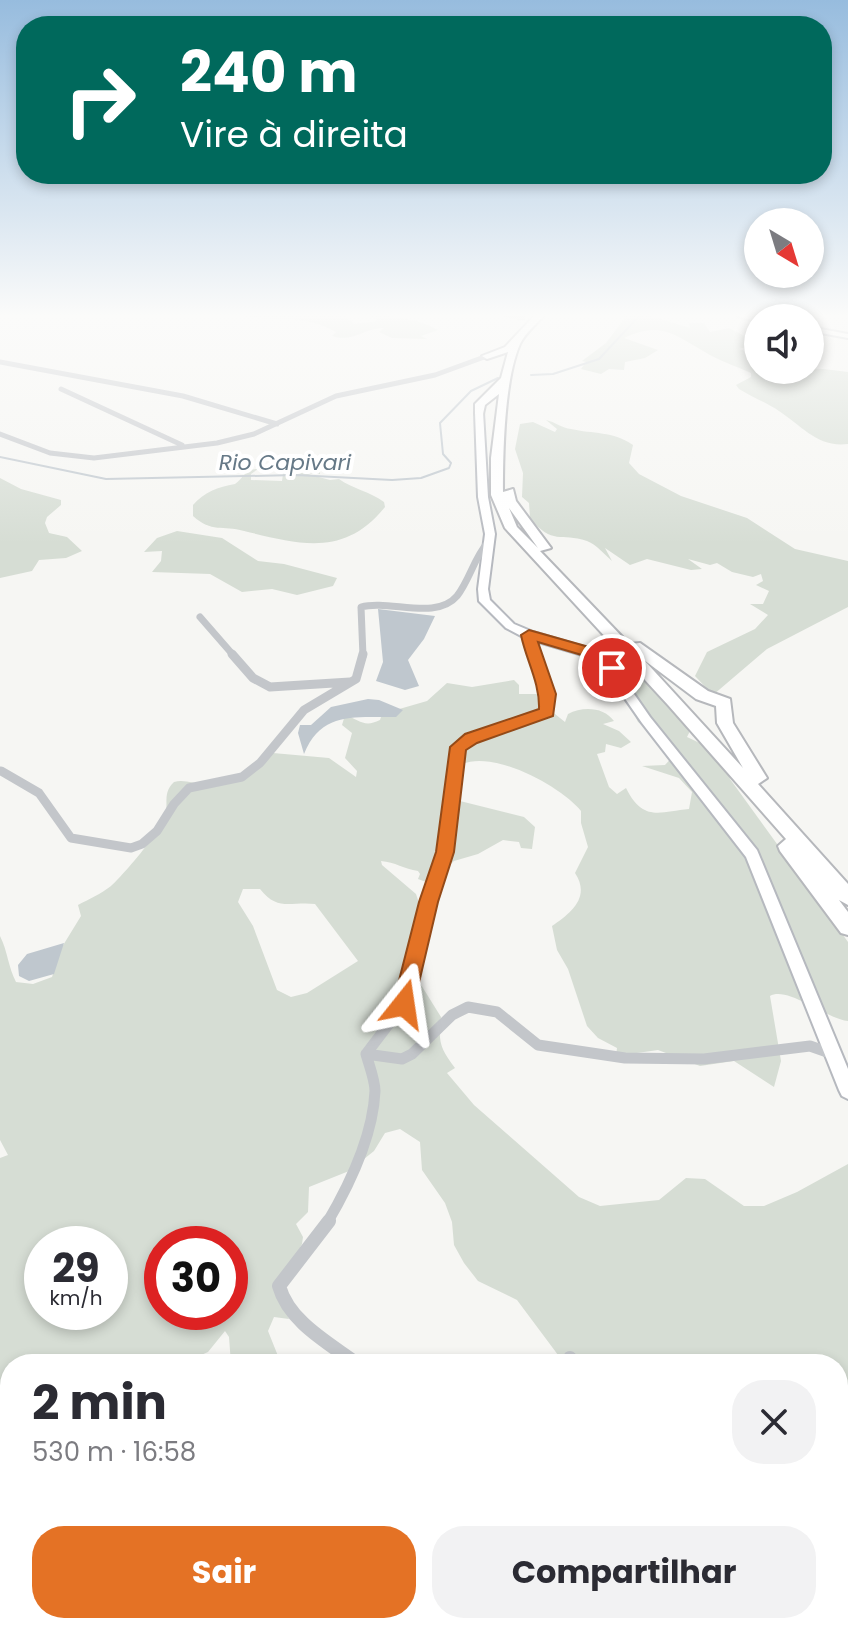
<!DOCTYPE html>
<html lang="pt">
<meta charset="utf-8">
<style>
body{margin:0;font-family:Poppins,sans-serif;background:#f2f2f3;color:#2b2b33;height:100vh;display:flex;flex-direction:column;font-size:30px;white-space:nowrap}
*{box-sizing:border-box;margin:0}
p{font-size:26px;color:#7c7c81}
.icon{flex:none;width:44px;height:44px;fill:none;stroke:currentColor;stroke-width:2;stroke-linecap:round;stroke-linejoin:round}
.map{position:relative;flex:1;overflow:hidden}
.sheet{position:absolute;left:0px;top:1354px;width:848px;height:280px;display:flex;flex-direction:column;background:#fff;border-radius:32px 32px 0 0;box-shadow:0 4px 12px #0003}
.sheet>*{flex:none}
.top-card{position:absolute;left:16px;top:16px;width:816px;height:168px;border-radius:32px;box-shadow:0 4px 12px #0003;background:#00695c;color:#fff;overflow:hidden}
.needle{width:52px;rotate:142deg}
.buttons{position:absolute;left:744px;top:208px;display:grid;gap:16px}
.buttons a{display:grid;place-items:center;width:80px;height:80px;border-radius:50%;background:#fff;box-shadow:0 4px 12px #0003;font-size:40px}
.speed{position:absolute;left:24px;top:1226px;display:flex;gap:16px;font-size:40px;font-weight:700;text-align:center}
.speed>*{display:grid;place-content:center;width:104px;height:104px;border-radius:50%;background:#fff;box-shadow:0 4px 12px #0003;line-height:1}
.speed small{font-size:20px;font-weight:400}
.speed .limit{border:12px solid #d22;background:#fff;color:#111}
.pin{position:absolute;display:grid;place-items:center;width:68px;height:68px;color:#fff;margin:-34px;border:4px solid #fff;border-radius:50%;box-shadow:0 2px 8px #0007}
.me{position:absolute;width:88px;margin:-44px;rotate:15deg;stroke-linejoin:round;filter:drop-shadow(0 0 6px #0008)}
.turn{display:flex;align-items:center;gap:28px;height:168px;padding:0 32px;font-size:36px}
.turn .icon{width:104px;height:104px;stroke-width:2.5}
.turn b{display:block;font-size:56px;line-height:68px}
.round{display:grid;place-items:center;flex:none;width:84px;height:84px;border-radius:32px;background:#f2f2f3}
.summary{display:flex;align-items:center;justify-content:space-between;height:136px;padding:0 32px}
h1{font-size:48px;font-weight:700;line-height:60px}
.button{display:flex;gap:16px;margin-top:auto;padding:16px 32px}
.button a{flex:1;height:92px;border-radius:32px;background:#e47225;color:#fff;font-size:32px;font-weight:700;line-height:92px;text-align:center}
.button a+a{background:#f2f2f3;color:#2b2b33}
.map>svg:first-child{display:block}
.green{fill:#d6ddd4;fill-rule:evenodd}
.water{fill:#bfc7ce}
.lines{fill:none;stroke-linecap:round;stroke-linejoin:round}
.stream{stroke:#bfc7ce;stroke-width:2}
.secondary-casing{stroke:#b6b9bf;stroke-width:4}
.highway-casing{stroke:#b6b8bc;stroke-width:4}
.street-far4{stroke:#c3c6ca;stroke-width:5}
.street-far3{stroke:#c3c6ca;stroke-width:7}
.street-far2{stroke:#c3c6ca;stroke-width:9}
.street-far1{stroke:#c3c6ca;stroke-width:11}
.street{stroke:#c3c6ca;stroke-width:14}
.secondary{fill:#fff;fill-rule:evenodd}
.highway{fill:#fff;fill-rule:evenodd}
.route{fill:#e47225;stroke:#944a18;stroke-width:2}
.labels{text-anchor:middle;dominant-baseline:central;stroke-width:8;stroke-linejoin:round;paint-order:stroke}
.far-water-label{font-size:22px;font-style:italic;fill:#667987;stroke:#fff}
</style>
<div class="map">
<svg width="848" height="1634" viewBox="0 0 848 1634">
<rect width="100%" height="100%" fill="#f6f6f3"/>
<!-- green -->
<path class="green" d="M238,315H345L354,324L379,321L369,315C391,315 419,319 438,330L421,336L427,339L392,338L379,332L384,328C363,328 354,343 332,336L336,332C298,311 275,324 238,315Z
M648,315L690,328L689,323H704L710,332L729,328L758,343L739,349L758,355V370L824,369L848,372V444C818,448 802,426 779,411C767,403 752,397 739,389L736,385L751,377V373C736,366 719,361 705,352C673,334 661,321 624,338L658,350L645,358L625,362L624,370L609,369L601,374L581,369L586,362L582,361L606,343L624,319L622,316Z
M546,420C555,422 562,428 571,429C593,434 613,431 633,445L629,463L639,474L681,496L747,518L795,549L848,561V607L767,649L713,695L695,676L707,652L755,629L768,615L750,604H763L769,591L756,585L763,581L761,574L753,577L732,572L717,563L710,565L688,559L702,569L691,570L647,559L630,565L605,548L612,561C604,554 597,545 587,541C560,532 553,546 530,518L529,503L522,497L523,473L515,449L520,424L533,422L555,432L557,429Z
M291,464H306L320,469V474L304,473L330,480L339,479C353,489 369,491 384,502L385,507C344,558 299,544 244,531C222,525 212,533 193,516V505C204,492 218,487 235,484C244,478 245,468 258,469L251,474V480L282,481L284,467Z
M0,478L21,489L61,500V505L47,517L45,523L49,533L67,537L82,551L66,558L39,560L32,571L0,578Z
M177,531L222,538L258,561L284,564L337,578L333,586L297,595L272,589L242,592L210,574L152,572L161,561L162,551L144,552L157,538Z
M630,657L663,701L686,720L690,731L687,737C708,747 725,754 730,779L848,942V1021C826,1019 788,986 770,996L781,1061L774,1087L734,1061L700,1066L658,1050L616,1056L617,1048L598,1038L587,1026L568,969L557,950L552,926C571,913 591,897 575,873L588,847L581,823V811C561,786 482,742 453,770C444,778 444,788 448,798L524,817L535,827L532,849L521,848L519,842L503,840L478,854L454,861L436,878L426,882L418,879L420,874L418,871C404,869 395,862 381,861L382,865L416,894L422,912L424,932L418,980L441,1017C438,1042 440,1048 455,1068L447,1073L474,1105L579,1197L600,1206L659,1200L686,1178L705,1179L744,1206H764L797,1192L848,1164V1441L838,1438V1364H569L561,1359L517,1300L478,1281L464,1263L454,1245L452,1222L445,1203L422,1170L420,1142L400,1129L385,1133L374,1151L349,1171L309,1187L308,1212L296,1224L303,1237L302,1244L277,1290L289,1319L274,1317L268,1331L278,1356L305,1364H231L229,1337L225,1331L208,1352L181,1364H10V1624H418L410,1634H0V1158L8,1155L0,1140V936C8,952 8,967 16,982L33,984L52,977L62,947L81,916L78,905C89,899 101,894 111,886C120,879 163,828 165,818C169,804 162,793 174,782C184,779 194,784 205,784C232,783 252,768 273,753L329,758L356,777L357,771L345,758L352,733L342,725L345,715C360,720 364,728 380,720L382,714L427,701L447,683L472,687L514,680L519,685V694H543L550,710L565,722L568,714C583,706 604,707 614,721L603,724L619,731L631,742L621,748L606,744L605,752L597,754L609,787L617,794L626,788C643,822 659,812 689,809L692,792L679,778L642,766L665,765L675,754L668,744L638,722L620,685L597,669V663L603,660L627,661ZM243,889H260C278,912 291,901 315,904L358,961L307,993L291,997L277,990L253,926L238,902ZM42,1244H110V1312H42ZM162,1244H230V1312H162Z"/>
<!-- water -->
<path class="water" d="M378,609L435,616L424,639L408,660L419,686L405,690L376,681L383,662Z
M368,699L379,700L403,710L396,717C356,718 322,710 304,754L298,733L300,725H311L331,707Z
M64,943L54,974L29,981L19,976L18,965L27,954Z"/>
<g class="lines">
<!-- stream -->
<path class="stream" d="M531,375L553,374L599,359L640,315
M0,457L106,479L296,475L392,480L421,478L449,468L451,463L443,454L440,423L471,391L498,378"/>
<defs>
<path id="secondary" d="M737,315L759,318L758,322L738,316Z
M810,327L848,334V338L810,331Z
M479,409L483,412L488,497L495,534L488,589L490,600L514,624L533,632L594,650L609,658L650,717L757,850L848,1069V1099L842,1096L839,1090L746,857L642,723L601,664L586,656L525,638L506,628L479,601L478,589L485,534L478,497L475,412Z"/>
<path id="highway" d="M535,315H544C537,324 525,333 520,344C504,380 503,452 503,492L513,489L516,501L551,548L540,551L629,644L640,643L708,691L730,699L733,723L767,778L758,784L848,884V905L839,900L848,912V935L841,933L780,851L778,846L786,839L668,705L505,528L491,495V458L499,394L485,405L483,414H475V404L501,378L508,352L487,359L482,356L505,347ZM509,508L538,548L517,527ZM644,660L696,699L716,706L717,723L743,768Z"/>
</defs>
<!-- secondary casing -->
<use href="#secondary" class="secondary-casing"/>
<!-- highway casing -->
<use href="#highway" class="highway-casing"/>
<!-- street-far4 -->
<path class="street-far4" d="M506,315L523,318
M0,362L183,396L277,424
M61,389L182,445
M0,434L50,453L94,458L217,443L254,434L336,396L435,375L487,356"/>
<!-- street-far3 -->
<path class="street-far3" d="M200,617L234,656
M529,635L535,656
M363,656L361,607C389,599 436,621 457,596C470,579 474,558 488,542"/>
<!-- street-far2 -->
<path class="street-far2" d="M232,654L253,678L270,687L350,682
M1,771L39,793L71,838L131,848L142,844L157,831L174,804L189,788L242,777L260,763L304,710L356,679L363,654
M428,904L445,852L458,747C486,727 523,731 549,708L534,654"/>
<!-- street-far1 -->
<path class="street-far1" d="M366,1054L404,1004L428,902
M366,1054L402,1059L412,1054L452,1015L468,1007L497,1012L538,1045L625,1058L704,1059L810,1046L830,1053
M327,1223C350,1184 373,1137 375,1091C375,1080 369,1065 366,1054"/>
<!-- street -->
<path class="street" d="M329,1221L279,1286C289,1322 329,1343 357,1364
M570,1358L572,1364"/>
<!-- secondary -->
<use href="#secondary" class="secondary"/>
<!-- highway -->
<use href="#highway" class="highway"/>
</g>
<!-- sky -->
<linearGradient id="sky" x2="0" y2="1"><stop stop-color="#97bcde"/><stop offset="0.58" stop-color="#fbfbfa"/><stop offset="1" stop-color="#fbfbfa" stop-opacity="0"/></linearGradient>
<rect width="848" height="544" fill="url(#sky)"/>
<!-- route -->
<path class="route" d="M529,630L596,649L619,668L612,673L585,656L538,642L556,694L553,716L477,743L466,750L454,852L438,902L414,1004L411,1011L404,1014L396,1011L393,1004L419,902L436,852L450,747L465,734L539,709C540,683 526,660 521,635Z"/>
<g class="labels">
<!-- far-water labels -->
<g class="far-water-label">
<text x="285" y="462">Rio Capivari</text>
</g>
</g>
</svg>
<div class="buttons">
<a><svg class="needle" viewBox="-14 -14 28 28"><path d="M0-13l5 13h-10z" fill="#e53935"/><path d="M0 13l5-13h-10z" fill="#7c7c81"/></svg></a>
<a><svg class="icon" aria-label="sound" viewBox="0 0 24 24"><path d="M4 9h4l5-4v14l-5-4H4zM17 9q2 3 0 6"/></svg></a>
</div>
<div class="speed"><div>29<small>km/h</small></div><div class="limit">30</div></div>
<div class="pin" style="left:612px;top:668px;background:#d93025"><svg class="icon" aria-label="arrive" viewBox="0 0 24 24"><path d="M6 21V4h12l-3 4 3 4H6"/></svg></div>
<svg class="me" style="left:404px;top:1004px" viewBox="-20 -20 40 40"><path d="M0-17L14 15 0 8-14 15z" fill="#e47225" stroke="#fff" stroke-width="4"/></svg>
<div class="top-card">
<div class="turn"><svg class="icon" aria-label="right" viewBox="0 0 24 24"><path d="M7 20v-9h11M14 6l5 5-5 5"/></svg><div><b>240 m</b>Vire à direita</div></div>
</div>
<section class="sheet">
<div class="summary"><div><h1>2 min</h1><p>530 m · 16:58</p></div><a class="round"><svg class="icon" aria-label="close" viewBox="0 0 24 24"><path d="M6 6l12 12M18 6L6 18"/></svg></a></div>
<div class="button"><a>Sair</a><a>Compartilhar</a></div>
</section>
</div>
